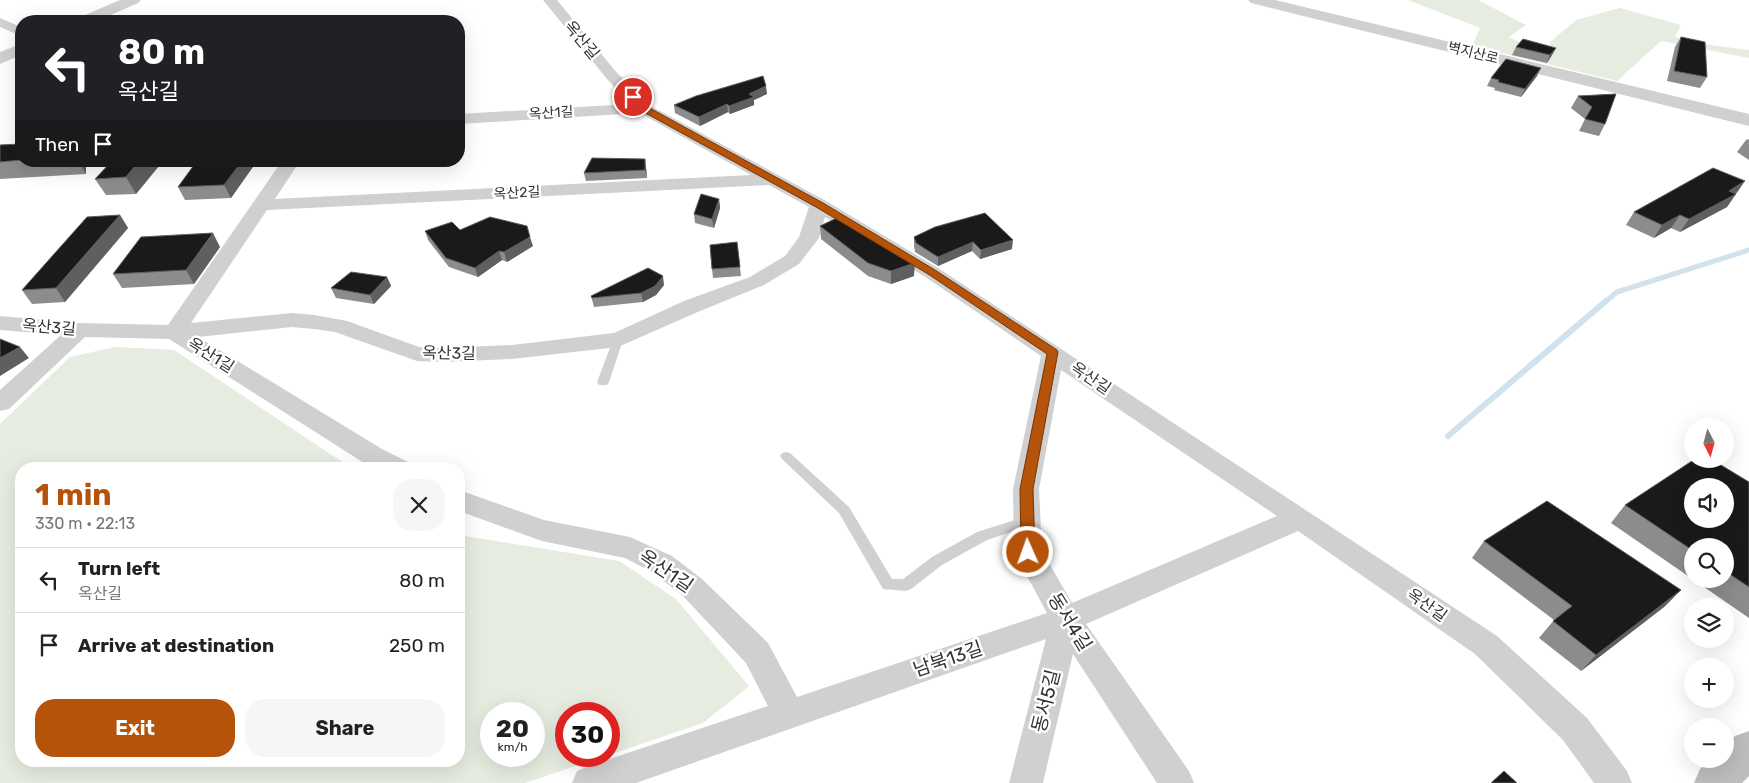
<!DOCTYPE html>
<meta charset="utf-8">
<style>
body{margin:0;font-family:Rubik,"Noto Sans KR",sans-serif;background:#f6f6f6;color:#222;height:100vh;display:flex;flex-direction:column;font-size:19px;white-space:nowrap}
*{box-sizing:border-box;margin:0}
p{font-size:16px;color:#767676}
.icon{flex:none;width:28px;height:28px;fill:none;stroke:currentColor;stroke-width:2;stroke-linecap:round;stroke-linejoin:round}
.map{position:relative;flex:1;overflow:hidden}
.sheet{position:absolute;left:15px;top:462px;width:450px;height:305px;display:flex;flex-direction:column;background:#fff;border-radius:20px;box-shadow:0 5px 20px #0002}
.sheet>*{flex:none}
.guide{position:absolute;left:15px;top:15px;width:450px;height:152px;border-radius:20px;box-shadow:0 5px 20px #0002;background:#202124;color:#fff;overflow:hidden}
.needle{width:32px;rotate:174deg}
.buttons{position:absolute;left:1684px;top:418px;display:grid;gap:10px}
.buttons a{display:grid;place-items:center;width:50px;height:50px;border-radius:50%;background:#fff;box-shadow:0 5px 20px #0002;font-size:25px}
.speed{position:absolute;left:480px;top:702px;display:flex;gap:10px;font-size:25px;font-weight:700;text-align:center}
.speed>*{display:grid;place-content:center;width:65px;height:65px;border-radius:50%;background:#fff;box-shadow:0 5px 20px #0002;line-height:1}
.speed small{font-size:12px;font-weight:400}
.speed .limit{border:8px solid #d22;background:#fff;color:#111}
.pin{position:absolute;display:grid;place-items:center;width:42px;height:42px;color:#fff;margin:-21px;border:2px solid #fff;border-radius:50%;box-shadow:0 1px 5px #0007}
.me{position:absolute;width:55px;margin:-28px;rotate:358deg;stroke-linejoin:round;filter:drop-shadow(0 0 4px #0008)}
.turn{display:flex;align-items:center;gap:18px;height:105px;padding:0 20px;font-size:22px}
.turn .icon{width:65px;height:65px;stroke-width:2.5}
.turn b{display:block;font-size:35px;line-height:42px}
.then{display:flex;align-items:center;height:48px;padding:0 20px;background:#0003;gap:10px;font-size:19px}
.round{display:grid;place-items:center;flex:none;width:52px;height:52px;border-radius:20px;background:#f6f6f6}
.head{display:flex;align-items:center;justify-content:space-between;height:85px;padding:0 20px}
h1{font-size:30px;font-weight:700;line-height:38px;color:#b45309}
.cta{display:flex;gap:10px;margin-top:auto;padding:10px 20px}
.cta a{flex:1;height:58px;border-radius:20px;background:#b45309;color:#fff;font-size:20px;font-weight:700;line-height:58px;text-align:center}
.cta a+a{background:#f6f6f6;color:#222}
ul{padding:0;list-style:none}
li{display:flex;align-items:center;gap:15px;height:65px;padding:0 20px;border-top:1px solid #e0e0e0}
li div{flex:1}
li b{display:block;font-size:19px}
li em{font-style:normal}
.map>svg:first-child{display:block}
.green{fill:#e6ecdf;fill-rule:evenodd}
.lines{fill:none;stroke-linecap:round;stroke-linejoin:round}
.stream-far1{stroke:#cfe2ee;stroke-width:5}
.stream{stroke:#cfe2ee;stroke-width:6}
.service{fill:#d0d0d0;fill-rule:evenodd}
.minor{fill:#d0d0d0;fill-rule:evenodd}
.tertiary{fill:#d0d0d0;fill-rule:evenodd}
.secondary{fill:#bdbdbd;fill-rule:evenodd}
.wall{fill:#8c8c8c;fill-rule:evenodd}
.shaded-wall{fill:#5f5f5f}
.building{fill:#1a1a1a;stroke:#5f5f5f;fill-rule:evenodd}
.route{fill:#b45309;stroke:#753606}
.labels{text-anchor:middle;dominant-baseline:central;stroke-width:5;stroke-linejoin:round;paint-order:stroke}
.far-street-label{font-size:14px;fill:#333;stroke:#fff}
.street-label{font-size:16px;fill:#333;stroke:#fff}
.near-street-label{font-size:19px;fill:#333;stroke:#fff}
</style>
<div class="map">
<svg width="1749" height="783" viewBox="0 0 1749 783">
<rect width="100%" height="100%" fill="#fff"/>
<!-- green -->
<path class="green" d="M1408,0H1478L1526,25L1509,37L1527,46L1553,49L1549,43L1576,20L1620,8L1681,25L1675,37L1703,44L1749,50V58L1661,41L1617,81L1472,46L1480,28Z
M115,347L174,350L353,469H21V761H459V535L619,561L676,599L749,686L703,723L609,755V714H566V756H605L525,783H0V424L70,357ZM491,714H534V756H491Z"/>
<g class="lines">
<!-- stream-far1 -->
<path class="stream-far1" d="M1605,302L1617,292L1749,250"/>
<!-- stream -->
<path class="stream" d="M1448,436L1606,301"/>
<!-- service -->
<path class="service" d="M618,337L623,340L609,382L607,385H599L597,382L613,340Z
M786,452L790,453L849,507L892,579H903L932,557L977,532L1027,516L1032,517L1033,521L1032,525L987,540L942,565L911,589L906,591L883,589L839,513L782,459L780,456L782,453Z"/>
<!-- minor -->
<path class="minor" d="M543,0H557L617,73L649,105L826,201L938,268L1497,636L1587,718L1627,771L1632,783H1594L1563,740L1475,654L1298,531L1086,624L1189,771L1194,783H1157L1073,654L1043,783H1009L1046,639L636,783H572L577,771L589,766L768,706L746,663L682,595L652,572L625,558L542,541L459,511V490L544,520L630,537L672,556L702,579L768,643L797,697L1047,613L1014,552L1013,489L1041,356L924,276L825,217L819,238L799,264L764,285L700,311L618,347L512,359L443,362L417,361L335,332L314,329L292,327L198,337L382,449L408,462L412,469H376L364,463L169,339L85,337L9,409L0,411V390L61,335L0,330V316L80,323L168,325L282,161H300L275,199L751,175L640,113L459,124V114L630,104L607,79ZM769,185L809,207L799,237L785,256L750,277L684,301L614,333L512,345L443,348L419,347L347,321L314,315L292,313L191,323L267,210ZM1061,370L1277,516L1072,603L1042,551L1039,489Z
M0,18L21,27V36L0,27Z"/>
<!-- tertiary -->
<path class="tertiary" d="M120,0H141L138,3L97,21H76L78,18Z
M1248,0H1275L1749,114V126L1251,3Z
M21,44V55L0,64V52Z"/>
<!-- secondary -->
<path class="secondary" d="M1749,731V776L1742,783H1694L1700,769L1711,759H1725V746L1735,736Z"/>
</g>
<!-- wall -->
<path class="wall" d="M1681,37L1707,77L1700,88L1667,81L1675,47Z
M1516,47L1556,48L1552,55L1547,63L1512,55Z
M1537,76L1521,97L1494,90L1495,88L1487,86L1491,78Z
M767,94L754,100V105L730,114L728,112L700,126L675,113L674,105Z
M1616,94L1605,124L1599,136L1579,131L1585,119L1571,108L1578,96Z
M1749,139V160L1737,152L1746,140Z
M21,144V161H86V174L0,179V145Z
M163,161L136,194L106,195L95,179Z
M189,161H257L231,198L185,200L178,187L193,167Z
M646,167L647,178L586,181L584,173Z
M1736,194L1735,195L1727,207L1680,232L1671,228L1654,238L1626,225L1634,212Z
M719,199L720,208L714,228L695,223L694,214Z
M120,215L128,228L65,302L32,304L22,290Z
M820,226L914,276L891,284L868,276L821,239Z
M935,227L1012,249L980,259L972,251L938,266L915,252L914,246V237Z
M425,231L533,246L507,262L502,260L478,277L449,267L428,240Z
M737,242L741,276L713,278L712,269Z
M220,247L194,284L122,288L113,274Z
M387,277L391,286L374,304L336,298L331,288Z
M664,285L656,295L643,302L594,307L591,296Z
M1749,482V618L1611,523L1625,505ZM1692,546H1725V579H1692Z
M1484,541L1681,590L1664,607L1581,671L1539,638L1554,620L1472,558Z"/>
<!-- shaded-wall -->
<path class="shaded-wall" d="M1556,48L1552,55L1547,63L1550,55Z
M1541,68L1537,76L1521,97L1525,89Z
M766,86L767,94L754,100V105L730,114L729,106L749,94Z
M727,104L728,112L700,126L699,117Z
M645,159L646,167L647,178L645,170Z
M78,161H86V174Z
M139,161H163L136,194L126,177Z
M242,161H257L231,198L224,185Z
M1745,181L1727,207L1680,232L1689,219L1729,191Z
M719,199L720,208L714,228L712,219Z
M120,215L128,228L65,302L56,288Z
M1680,215L1671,228L1654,238L1662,225Z
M213,233L220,247L194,284L186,270Z
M530,237L533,246L507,262L504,252Z
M1013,240L1012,249L980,259L981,250Z
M973,242L972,251L938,266V257Z
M499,251L502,260L478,277L475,268Z
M915,263L914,276L891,284V271Z
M663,276L664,285L656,295L643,302L641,293Z
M387,277L391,286L374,304L370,295Z
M20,347L29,358L0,376V358Z
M1681,590L1664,607L1581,671L1596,655Z"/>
<!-- building -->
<path class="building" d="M1681,37L1705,42L1707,77L1674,71Z
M1523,39L1556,48L1550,55L1516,47Z
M1506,59L1541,68L1525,89L1498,82L1499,80L1491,78Z
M763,76L766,86L749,94L754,97L729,106L727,104L699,117L674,105L696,96Z
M1616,94L1605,124L1585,119L1592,107L1578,96Z
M21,144V160L0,162V145Z
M592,158L645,159V170L584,173Z
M112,161H139L126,177L95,179Z
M189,161H242L224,185L178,187L194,165Z
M1713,168L1745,181L1729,191L1736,194L1689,219L1680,215L1662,225L1634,212Z
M701,194L719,199L712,219L694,214Z
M985,213L1013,240L981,250L973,242L938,257L916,243L914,237L935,227Z
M120,215L56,288L22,290L87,217Z
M841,216L884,241L915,263L891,271L868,263L820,226Z
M490,217L527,226L530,237L504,252L499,251L475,268L446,258L425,231L452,222L460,230Z
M213,233L186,270L113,274L141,237Z
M737,242L740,267L712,269L710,245Z
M648,268L663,276L655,286L641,293L592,298L591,296Z
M351,272L387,277L370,295L331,288Z
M0,339L20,347L0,358Z
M1695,459H1711L1749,482V587L1725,571V546H1692V550L1625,505ZM1692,486H1725V519H1692Z
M1547,501L1681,590L1596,655L1553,621L1572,606L1484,541Z
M1504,771L1517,783H1491Z"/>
<!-- route -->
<path class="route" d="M633,95L646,106L823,203L935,270L1057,350L1058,352L1033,489L1035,552L1033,556L1028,558L1023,556L1021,552L1020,489L1047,354L928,274L816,207L640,110L629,97Z"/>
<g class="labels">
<!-- far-street labels -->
<g class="far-street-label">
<text transform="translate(1473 53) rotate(14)">벽지산로</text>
<text transform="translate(551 113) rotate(-3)">옥산1길</text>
<text transform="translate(517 193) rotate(-3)">옥산2길</text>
</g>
<!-- street labels -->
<g class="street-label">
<text transform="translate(582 40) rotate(50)">옥산길</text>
<text transform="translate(49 327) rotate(5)">옥산3길</text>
<text transform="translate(449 353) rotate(1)">옥산3길</text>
<text transform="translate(211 355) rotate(32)">옥산1길</text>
<text transform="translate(1091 378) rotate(34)">옥산길</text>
<text transform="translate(1427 605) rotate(35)">옥산길</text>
</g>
<!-- near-street labels -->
<g class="near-street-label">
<text transform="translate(666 571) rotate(34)">옥산1길</text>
<text transform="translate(1070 622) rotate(58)">동서4길</text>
<text transform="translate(948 659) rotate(-19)">남북13길</text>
<text transform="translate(1046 701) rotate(-76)">동서5길</text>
</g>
</g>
</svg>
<div class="buttons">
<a><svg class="needle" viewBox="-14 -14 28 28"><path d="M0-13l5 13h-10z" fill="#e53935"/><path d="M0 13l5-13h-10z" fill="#767676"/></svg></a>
<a><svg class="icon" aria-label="sound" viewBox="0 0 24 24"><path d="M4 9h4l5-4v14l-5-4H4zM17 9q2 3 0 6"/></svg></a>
<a><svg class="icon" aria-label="search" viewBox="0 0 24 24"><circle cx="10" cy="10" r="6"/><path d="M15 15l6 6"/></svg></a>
<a><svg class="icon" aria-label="layers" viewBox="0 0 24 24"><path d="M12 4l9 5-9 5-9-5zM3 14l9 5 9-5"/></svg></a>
<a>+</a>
<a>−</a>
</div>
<div class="speed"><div>20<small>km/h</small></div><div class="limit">30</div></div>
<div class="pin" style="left:633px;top:97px;background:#d93025"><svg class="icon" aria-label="arrive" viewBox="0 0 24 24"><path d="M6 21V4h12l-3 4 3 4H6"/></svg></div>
<svg class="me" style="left:1028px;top:552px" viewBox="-20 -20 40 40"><circle r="17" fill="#b45309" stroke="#fff" stroke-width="3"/><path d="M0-11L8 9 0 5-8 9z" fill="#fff"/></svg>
<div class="guide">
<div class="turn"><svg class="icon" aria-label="left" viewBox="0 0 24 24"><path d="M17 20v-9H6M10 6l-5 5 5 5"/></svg><div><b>80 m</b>옥산길</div></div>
<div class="then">Then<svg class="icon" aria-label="arrive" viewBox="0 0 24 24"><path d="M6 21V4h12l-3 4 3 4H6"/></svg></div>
</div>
<section class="sheet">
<div class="head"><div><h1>1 min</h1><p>330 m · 22:13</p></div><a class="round"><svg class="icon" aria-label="close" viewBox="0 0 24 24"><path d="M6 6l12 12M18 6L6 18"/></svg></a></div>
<ul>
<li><svg class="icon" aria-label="left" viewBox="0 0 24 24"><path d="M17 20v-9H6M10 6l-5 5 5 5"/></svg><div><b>Turn left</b><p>옥산길</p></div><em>80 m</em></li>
<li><svg class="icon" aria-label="arrive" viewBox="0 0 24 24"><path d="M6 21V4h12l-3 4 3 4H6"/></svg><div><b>Arrive at destination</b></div><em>250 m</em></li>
</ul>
<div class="cta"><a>Exit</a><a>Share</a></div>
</section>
</div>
